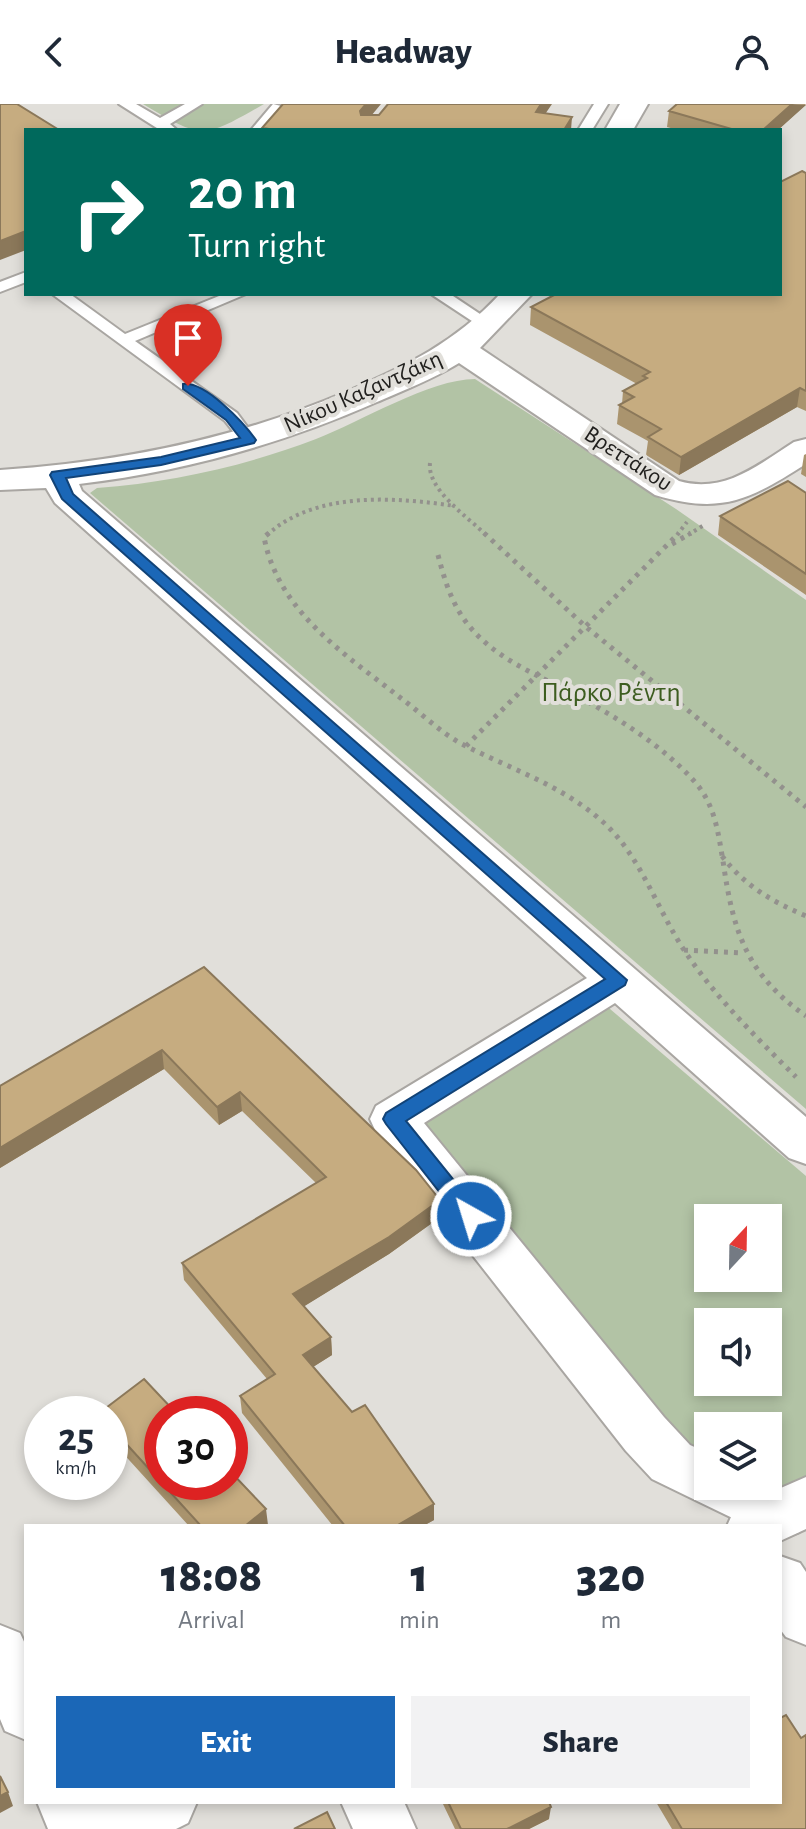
<!DOCTYPE html>
<meta charset="utf-8">
<style>
body{margin:0;font-family:"Alegreya Sans",sans-serif;background:#f2f2f3;color:#1f2937;height:100vh;display:flex;flex-direction:column;font-size:30px;white-space:nowrap}
*{box-sizing:border-box;margin:0}
p{font-size:26px;color:#747a83}
.icon{flex:none;width:44px;height:44px;fill:none;stroke:currentColor;stroke-width:2;stroke-linecap:round;stroke-linejoin:round}
.map{position:relative;flex:1;overflow:hidden}
.panel{position:absolute;left:24px;top:1420px;width:758px;height:280px;display:flex;flex-direction:column;background:#fff;border-radius:0px;box-shadow:0 4px 12px #0003}
.panel>*{flex:none}
.guide{position:absolute;left:24px;top:24px;width:758px;height:168px;border-radius:0px;box-shadow:0 4px 12px #0003;background:#00695c;color:#fff;overflow:hidden}
.needle{width:52px;rotate:22deg}
.controls{position:absolute;left:694px;top:1100px;display:grid;gap:16px}
.controls a{display:grid;place-items:center;width:88px;height:88px;border-radius:0px;background:#fff;box-shadow:0 4px 12px #0003;font-size:40px}
.speed{position:absolute;left:24px;top:1292px;display:flex;gap:16px;font-size:40px;font-weight:700;text-align:center}
.speed>*{display:grid;place-content:center;width:104px;height:104px;border-radius:50%;background:#fff;box-shadow:0 4px 12px #0003;line-height:1}
.speed small{font-size:20px;font-weight:400}
.speed .limit{border:12px solid #d22;background:#fff;color:#111}
.pin{position:absolute;display:grid;place-items:center;width:68px;height:68px;color:#fff;margin:-82px -34px;border-radius:50% 50% 50% 0;rotate:-45deg;box-shadow:0 0 8px #0007}
.pin .icon{rotate:45deg}
.me{position:absolute;width:88px;margin:-44px;rotate:321deg;stroke-linejoin:round;filter:drop-shadow(0 0 6px #0008)}
.turn{display:flex;align-items:center;gap:28px;height:168px;padding:0 32px;font-size:36px}
.turn .icon{width:104px;height:104px;stroke-width:2.5}
.turn b{display:block;font-size:56px;line-height:68px}
.eta{display:flex;justify-content:space-evenly;align-items:center;height:136px;text-align:center}
.eta b{font-size:48px;font-weight:800;line-height:56px}
.cta{display:flex;gap:16px;margin-top:auto;padding:16px 32px}
.cta a{flex:1;height:92px;border-radius:0px;background:#1b67b7;color:#fff;font-size:32px;font-weight:800;line-height:92px;text-align:center}
.cta a+a{background:#f2f2f3;color:#1f2937}
header{display:flex;justify-content:space-between;align-items:center;height:104px;padding:0 32px;background:#fff;font-size:36px;font-weight:800}
.map>svg:first-child{display:block}
.green{fill:#b2c3a5;fill-rule:evenodd}
.lines{fill:none;stroke-linecap:round;stroke-linejoin:round}
.service-casing{stroke:#a9a6a2;stroke-width:4}
.minor-casing{stroke:#a9a6a2;stroke-width:4}
.tertiary-casing{stroke:#a9a6a2;stroke-width:4}
.path-far1{stroke:#93918d;stroke-width:4;stroke-dasharray:3 4;stroke-linecap:butt}
.path{stroke:#93918d;stroke-width:5;stroke-dasharray:4 6;stroke-linecap:butt}
.service{fill:#fff;fill-rule:evenodd}
.minor{fill:#fff;fill-rule:evenodd}
.tertiary{fill:#fff;fill-rule:evenodd}
.wall{fill:#aa946e}
.shaded-wall{fill:#8b785a}
.building{fill:#c6ac80;stroke:#8b785a;stroke-width:2}
.route{fill:#1b67b7;stroke:#124377;stroke-width:2}
.labels{text-anchor:middle;dominant-baseline:central;stroke-width:8;stroke-linejoin:round;paint-order:stroke}
.far-street-label{font-size:24px;fill:#21201e;stroke:#e1dfda}
.park-label{font-size:28px;fill:#3d5d20;stroke:#e1dfda}
</style>
<header><svg class="icon" aria-label="back" viewBox="0 0 24 24"><path d="M15 5l-7 7 7 7"/></svg>Headway<svg class="icon" aria-label="person" viewBox="0 0 24 24"><circle cx="12" cy="8" r="4"/><path d="M4 21q1-7 8-7t8 7"/></svg></header>
<div class="map">
<svg width="806" height="1725" viewBox="0 0 806 1725">
<rect width="100%" height="100%" fill="#e1dfda"/>
<!-- green -->
<path class="green" d="M143,0H264C203,35 203,36 143,0Z
M475,275L676,405L806,496V1005L90,389L97,384C173,378 245,362 316,335C360,318 430,275 475,275Z
M603,899L806,1072V1372L778,1386L768,1382V1322H708V1355L684,1341L418,1017ZM708,1114H768V1174H708ZM708,1218H768V1278H708Z"/>
<g class="lines">
<defs>
<path id="service" d="M119,0H136L160,14L185,0H202L170,20L177,26H160Z
M273,0L285,3L265,26H251Z
M594,0H608L592,26H578Z
M26,168V178L0,188V178Z
M52,190H70L125,230L224,190H246L135,237L237,309L257,336L255,340H243L225,317Z
M431,190H450L495,220L487,225L481,223Z"/>
<path id="minor" d="M620,0H648L633,26H605Z
M500,190H532L480,244L679,377C724,390 758,361 794,338L806,335V360C749,396 722,411 655,391L459,259C433,275 405,286 377,298C282,340 182,368 79,380L82,387L806,1013V1060L789,1054L615,899L424,1019L664,1313L690,1341L708,1349V1382H768V1377L799,1392L806,1413L799,1428L780,1435V1422H749L689,1393L652,1375L626,1347L376,1028L370,1015L376,1002L587,874L55,399L46,384L0,386V366C121,358 236,335 348,287C408,261 454,239 500,190Z
M780,1452L800,1459L806,1468V1541L786,1533L780,1525Z
M0,1521L20,1529L26,1542V1636L5,1627L0,1615Z
M37,1698H98L109,1725H48Z
M341,1698H404L416,1725H353Z"/>
<path id="tertiary" d="M806,1373V1425L780,1437V1422H727L735,1404Z
M100,1698H197L188,1719L176,1725H80L89,1704Z"/>
</defs>
<!-- service casing -->
<use href="#service" class="service-casing"/>
<!-- minor casing -->
<use href="#minor" class="minor-casing"/>
<!-- tertiary casing -->
<use href="#tertiary" class="tertiary-casing"/>
<!-- path-far1 -->
<path class="path-far1" d="M430,359C427,386 468,413 486,431
M267,431C315,387 395,393 455,402
M677,431L687,418
M688,431L704,421"/>
<!-- path -->
<path class="path" d="M269,429L264,433C278,508 346,551 402,595C421,609 439,627 460,639C508,664 562,681 603,718C640,751 657,805 684,846C715,893 756,933 796,973
M484,429L585,522L806,703
M672,440L691,429
M438,451C444,474 451,498 466,518C492,553 535,570 572,589C616,613 661,640 695,678C715,701 718,728 723,757C733,827 746,870 806,912
M466,642L679,429
M722,752C745,782 771,797 806,812
M684,846L743,849"/>
<!-- service -->
<use href="#service" class="service"/>
<!-- minor -->
<use href="#minor" class="minor"/>
<!-- tertiary -->
<use href="#tertiary" class="tertiary"/>
</g>
<!-- wall -->
<path class="wall" d="M806,0L778,26H678L667,23L669,7Z
M806,69V307L797,303L679,371L646,351L648,337L617,320L619,301L622,300L623,287L637,280L530,221L531,203Z
M806,350V373L801,370L804,351Z
M806,389V491L718,431L720,412Z
M204,863L440,1096L439,1114L389,1150L304,1202L331,1233L332,1251L313,1263L434,1416L423,1422H333L242,1309L240,1292L267,1275L184,1176L182,1159L316,1079L242,1007L219,1021L164,965L0,1064V982Z
M110,1310L268,1421L189,1422L110,1335Z
M442,1698H549V1715L529,1725H455Z
M656,1698H780L806,1725H672Z"/>
<!-- shaded-wall -->
<path class="shaded-wall" d="M366,0H381L361,24L360,7Z
M541,0H552L535,25L536,8Z
M792,0L806,1L778,26H763Z
M572,13L571,26H564Z
M26,127V146L0,156V137Z
M800,284L797,303L679,371L681,353Z
M162,946L164,965L0,1064V1044Z
M240,988L242,1007L219,1021L217,1003Z
M440,1096L439,1114L389,1150L295,1208L293,1190Z
M331,1233L332,1251L305,1268L303,1251Z
M434,1400V1416L423,1422H396Z
M266,1405L268,1421L267,1422H245Z
M8,1688L13,1702L0,1709V1692Z
M551,1703L549,1715L529,1725H507Z"/>
<!-- building -->
<path class="building" d="M0,0H17L59,26H26V127L0,137Z
M283,0H366L360,7L361,11H379L388,0H541L536,8L572,13L564,26H276L262,24Z
M677,0H792L763,26H735L669,7Z
M802,67L806,69V287L800,284L681,353L648,333L661,325L619,301L634,293L623,287L647,274L643,272L650,268L531,203L556,190H780V78Z
M788,377L806,389V470L720,412Z
M204,863L416,1066L440,1096L389,1133L293,1190L331,1233L303,1251L352,1308L365,1301L434,1400L396,1422H345L240,1292L275,1270L182,1159L326,1073L240,988L217,1003L162,946L0,1044V982Z
M144,1275L177,1310H162V1378H230V1367L266,1405L245,1422H201L110,1322V1310H98Z
M786,1611L801,1634L806,1631V1725H682L666,1698H780V1614Z
M0,1672L8,1688L0,1692Z
M448,1698H549L551,1703L507,1725H461Z
M327,1708L335,1725H294Z"/>
<!-- route -->
<path class="route" d="M183,280C205,277 244,319 256,336L254,339L161,361L66,374L73,390L627,876L625,881L406,1017L478,1106L481,1112L478,1118L471,1120L463,1118L386,1020L383,1015L386,1009L605,875L62,395L50,371L52,368L161,353L240,334L226,316L183,285Z"/>
<g class="labels">
<!-- far-street labels -->
<g class="far-street-label">
<text transform="translate(363 288) rotate(-24)">Νίκου Καζαντζάκη</text>
<text transform="translate(628 355) rotate(33)">Βρεττάκου</text>
</g>
<!-- park labels -->
<g class="park-label">
<text x="611" y="589">Πάρκο Ρέντη</text>
</g>
</g>
</svg>
<div class="controls">
<a><svg class="needle" viewBox="-14 -14 28 28"><path d="M0-13l5 13h-10z" fill="#e53935"/><path d="M0 13l5-13h-10z" fill="#747a83"/></svg></a>
<a><svg class="icon" aria-label="sound" viewBox="0 0 24 24"><path d="M4 9h4l5-4v14l-5-4H4zM17 9q2 3 0 6"/></svg></a>
<a><svg class="icon" aria-label="layers" viewBox="0 0 24 24"><path d="M12 4l9 5-9 5-9-5zM3 14l9 5 9-5"/></svg></a>
</div>
<div class="speed"><div>25<small>km/h</small></div><div class="limit">30</div></div>
<div class="pin" style="left:188px;top:282px;background:#d93025"><svg class="icon" aria-label="arrive" viewBox="0 0 24 24"><path d="M6 21V4h12l-3 4 3 4H6"/></svg></div>
<svg class="me" style="left:471px;top:1112px" viewBox="-20 -20 40 40"><circle r="17" fill="#1b67b7" stroke="#fff" stroke-width="3"/><path d="M0-11L8 9 0 5-8 9z" fill="#fff"/></svg>
<div class="guide">
<div class="turn"><svg class="icon" aria-label="right" viewBox="0 0 24 24"><path d="M7 20v-9h11M14 6l5 5-5 5"/></svg><div><b>20 m</b>Turn right</div></div>
</div>
<section class="panel">
<div class="eta">
<div><b>18:08</b><p>Arrival</p></div>
<div><b>1</b><p>min</p></div>
<div><b>320</b><p>m</p></div>
</div>
<div class="cta"><a>Exit</a><a>Share</a></div>
</section>
</div>
